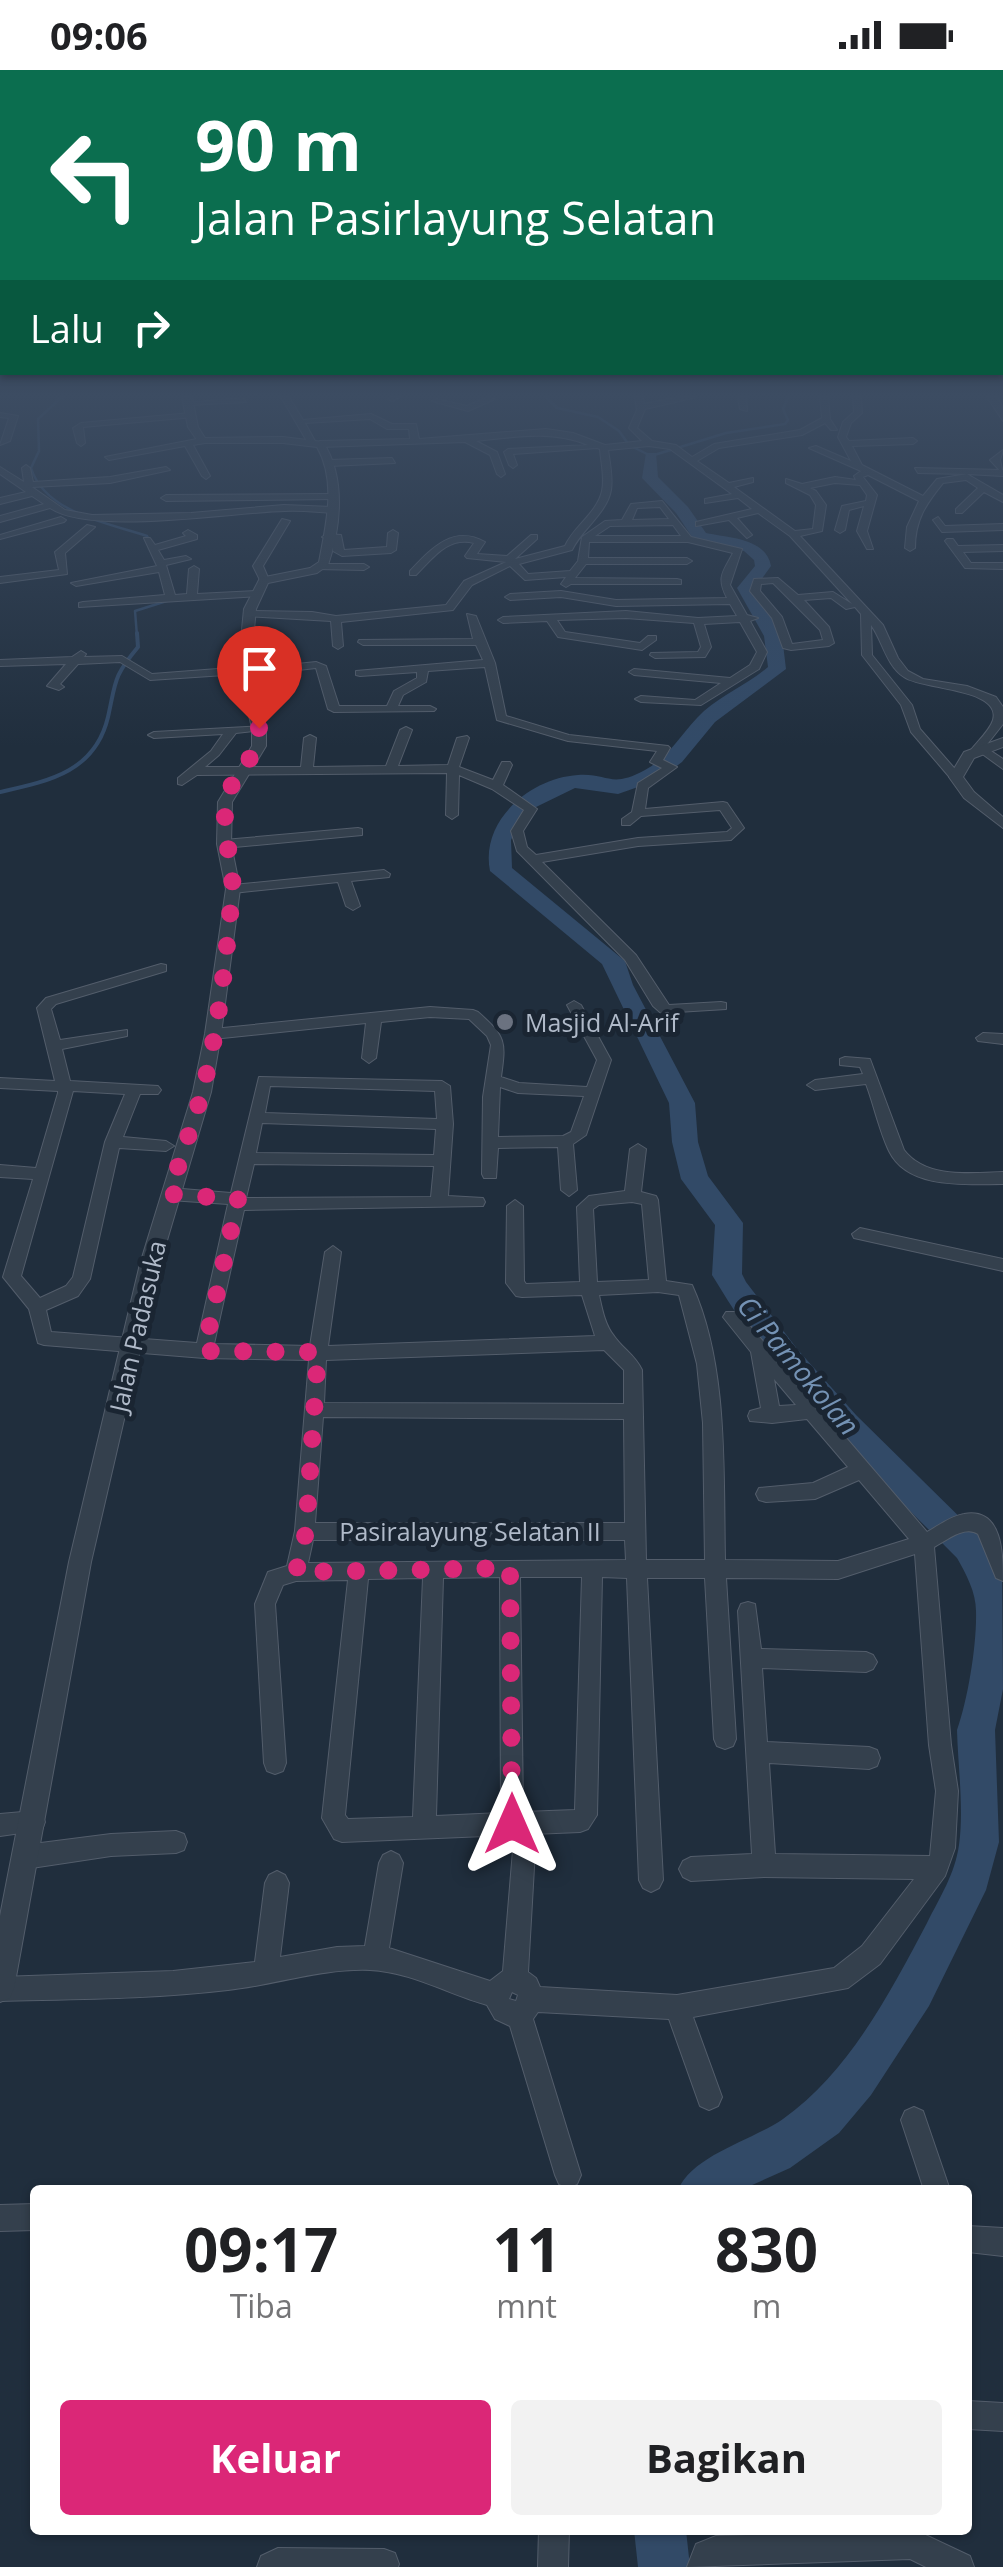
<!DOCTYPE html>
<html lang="id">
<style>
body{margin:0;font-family:"Open Sans",sans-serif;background:#f2f2f2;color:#202124;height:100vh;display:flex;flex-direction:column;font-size:38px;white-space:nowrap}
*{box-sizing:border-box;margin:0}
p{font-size:32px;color:#757577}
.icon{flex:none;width:55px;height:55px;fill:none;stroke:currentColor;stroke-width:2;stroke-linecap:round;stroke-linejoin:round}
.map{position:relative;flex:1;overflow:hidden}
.details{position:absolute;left:30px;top:2115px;width:942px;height:350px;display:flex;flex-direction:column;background:#fff;border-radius:10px;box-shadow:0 2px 8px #0004}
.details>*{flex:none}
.hud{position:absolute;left:0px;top:0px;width:1005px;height:305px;box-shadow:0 2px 8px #0004;background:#0b6e4f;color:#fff;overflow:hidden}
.pin{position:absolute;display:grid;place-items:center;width:85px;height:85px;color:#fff;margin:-102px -42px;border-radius:50% 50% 50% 0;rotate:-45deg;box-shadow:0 0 10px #0007}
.pin .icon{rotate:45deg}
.me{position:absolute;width:110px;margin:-55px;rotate:0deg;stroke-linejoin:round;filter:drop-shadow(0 0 8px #0008)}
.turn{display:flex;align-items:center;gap:35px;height:210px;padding:0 30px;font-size:45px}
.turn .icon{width:130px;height:130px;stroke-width:2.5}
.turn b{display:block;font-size:70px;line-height:85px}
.then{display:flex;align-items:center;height:95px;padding:0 30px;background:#0003;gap:20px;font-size:38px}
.eta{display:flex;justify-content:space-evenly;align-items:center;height:170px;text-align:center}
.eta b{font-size:60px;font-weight:700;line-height:70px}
.action{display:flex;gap:20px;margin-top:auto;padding:20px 30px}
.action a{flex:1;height:115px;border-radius:10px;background:#db2777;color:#fff;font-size:40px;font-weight:700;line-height:115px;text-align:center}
.action a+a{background:#f2f2f2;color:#202124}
.status{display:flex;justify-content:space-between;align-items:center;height:70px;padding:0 50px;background:#fff;direction:ltr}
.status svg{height:28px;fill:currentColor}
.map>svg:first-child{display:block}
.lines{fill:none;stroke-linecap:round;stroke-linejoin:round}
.stream-far1{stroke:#324a67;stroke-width:2.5}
.stream{stroke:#324a67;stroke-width:4}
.river{fill:#324a67;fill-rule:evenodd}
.minor-casing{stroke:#535d6b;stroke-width:2}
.tertiary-casing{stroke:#535d6b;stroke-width:2}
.minor{fill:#34404d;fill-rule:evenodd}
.tertiary{fill:#34404d;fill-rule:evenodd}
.route{stroke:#db2777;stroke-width:18;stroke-dasharray:0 32.4}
.worship-dot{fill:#6b7280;stroke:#1a2532;stroke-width:4}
.labels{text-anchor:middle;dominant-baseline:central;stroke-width:10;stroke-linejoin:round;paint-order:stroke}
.poi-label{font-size:25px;fill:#b0bac9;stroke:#1a2532;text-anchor:start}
.street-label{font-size:25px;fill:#b0bac9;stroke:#1a2532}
.water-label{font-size:28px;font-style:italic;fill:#7492b4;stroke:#1a2532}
</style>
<div class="status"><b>09:06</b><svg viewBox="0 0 49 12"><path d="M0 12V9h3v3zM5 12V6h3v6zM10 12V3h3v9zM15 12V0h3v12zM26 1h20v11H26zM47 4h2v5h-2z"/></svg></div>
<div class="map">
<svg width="1003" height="2497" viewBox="0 0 1003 2497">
<rect width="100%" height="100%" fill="#202e3d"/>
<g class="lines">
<!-- stream-far1 -->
<path class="stream-far1" d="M62,327L38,349L39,381L31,398C45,443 108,453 147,466L151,473
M546,327L557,338L598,347L619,361L629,375L651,386L726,363L785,354L788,350L783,339L788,327
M137,566L135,541L173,529"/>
<!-- stream -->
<path class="stream" d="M0,722C49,711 95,702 108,647C116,611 113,607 138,577L137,563"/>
<!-- river -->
<path class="river" d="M646,383H656L658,407L688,437L706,463C729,468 766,468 771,496L755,518L782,566L786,599L715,652L682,692L658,710L618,724L575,718L536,737L517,757L511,770L512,798L625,891L633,915L695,1033L698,1072L708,1106L743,1153L742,1204L746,1212L798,1280L856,1345L981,1468L1002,1505L1003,1619L995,1660L999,1772L986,1820L929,1936L871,2025L839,2063L790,2098L741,2120H678C693,2085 751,2071 783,2049C849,2002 890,1923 927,1853C940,1827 955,1804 959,1775C964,1739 958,1697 957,1660C968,1629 977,1574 976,1541C976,1522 966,1504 957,1488C872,1402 779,1318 717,1213L712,1205L715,1155L681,1109L672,1072L669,1033L602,894L490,801C480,751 530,708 578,705C609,703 610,719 645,700C671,686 683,660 704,641C724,624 748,614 768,597L764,566L737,518L755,496L754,490L744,481L694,470L676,443L642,408Z
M634,2460H686L690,2497H638Z"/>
<defs>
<path id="minor" d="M281,327H289L303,350L371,344L392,354H416L419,369L546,359L573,363L605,375L642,371L629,358L637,340L635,327H643L644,334L680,327H697L645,339L637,358L652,371L676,375L692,387L714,374L800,360L822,348L820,327H828L830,349L837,360H831L825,353L802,365L719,378L697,391L729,413L753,408V412L734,417L795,461L813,459L816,435L810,425L786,413V409L802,414L835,407L856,410L854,406L861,401L809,378L816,376L851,391L838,367L843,352L854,342L853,327H861L862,343L851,353L846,367L849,371L913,368L917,371L913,374L852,376L862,395L923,426L937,409L967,404L918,403L915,398L1003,400V406L967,404L1003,425V432L984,422L962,443H956V439L978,418L966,410L943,413C926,434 915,450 915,478L910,481L905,478L907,457L919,431L868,405L863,407L877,425L867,461L873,479H867L857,461L864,436L849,440L845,460L840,463L835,460L842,436L866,431L867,425L860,415L835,413L810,418L816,421L826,435L822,461L800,466L883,555L898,588L908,601L923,609L967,616L996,627L1003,637V654L985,677L1003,689V699L981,683L976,684L970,681C977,672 990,660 993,650C1002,618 922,620 904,607C886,595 883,572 871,555L872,585L912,635L920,659L962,707L952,710L911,662L901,635L862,585L861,544L855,537L846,539L831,528L804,530L829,557L834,573L829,576L791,580L783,578L772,548L750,521L754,509L778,508L798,525L833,522L852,534L790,466L758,443L737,448L752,465L747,468L729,450L696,456V452L752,439L738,428L705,433V429L732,424L670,379L649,376L608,380C610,393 613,407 611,420C607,443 582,459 572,480L519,494L528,504L570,501L578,491L582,467L605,451L622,450L631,434L662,431L691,467L742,479L730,515L747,545L758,548L750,551L767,582L759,599L701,635L641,632L635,629L641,626L695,630L721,613L634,605L629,602L634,599L730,608L750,595L757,582L740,552L704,554L711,577L705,587L655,588L650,585L651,583L698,582L701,577L694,553L626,548L557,550L565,562L640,573L648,566H656V570L642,580L558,567L547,551L503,553L498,550L503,547L626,541L698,548L737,546L730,534L616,536L561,527L510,530L505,527L510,524L561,521L616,530L727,528C716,507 723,502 733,483L688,472H589L588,488H687L692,491L687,494H586L575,508L677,509L681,510V514H571L566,517L561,514L566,507L525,510L510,496L472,515L453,540L341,552L343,576L338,579L333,576L331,551L245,546L244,544L249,541L312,542L336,546L446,535L464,511L506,492L467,488L465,486L474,473C448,466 433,488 416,505H410V501C431,479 453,454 485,472L477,484L507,486L531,465H537V469L515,489L565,476C574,456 597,443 602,421C605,408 601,393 600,379L597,378L513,384L517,395L513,398L509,395L504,382L508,379L588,375C551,360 515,367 476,371L497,382L505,404L501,407L497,404L490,385L465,372L320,377L316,374L320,371L410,369L409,359H387L370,349L305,353L315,371L308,373ZM660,437L669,449L632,450L637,438ZM673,455L681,466H595L610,456ZM773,513L820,560L823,570L792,574L782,547L760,521L761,514Z
M390,327H400L392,331L388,329Z
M488,327L495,329L468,341L432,331L436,329L467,336Z
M738,327H746L747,341L740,339Z
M243,328L246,332L189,335L185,333Z
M0,343L18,346L10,371L0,375L9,348L0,347Z
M191,343L194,347L83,357L85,373L81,376L77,373L73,358L81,353Z
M202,368L205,373L193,375L210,406L206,409L202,406L185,376L109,390L105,387Z
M392,388L395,393L329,396L325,393L329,390Z
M26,395L30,398L33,412L110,407L166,397L170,400L110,413L32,417L65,440L92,445L191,443L284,435L332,437L337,440L332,443C316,442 300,440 285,441C231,442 92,466 50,438L0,452V446L44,434L32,426L0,434V428L26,422L0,404V397L24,412L22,398Z
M332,424L335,429L166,431L161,428L166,425Z
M61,447L66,450L64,452L0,469V465Z
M938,447L945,456L1003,454V460L942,462L933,450Z
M282,449L290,451L263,496L269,510L261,512L253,496Z
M87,455L95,457L65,483L67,504L0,513V507L59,500L55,482Z
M188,460L197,465V469L158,480L164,490L186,486L191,489L166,495L175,525L187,524L189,499L194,496L199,499L197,524L257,521L262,524L261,526L79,537V533L83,532L165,525L159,502L76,516L71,513L157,496L144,468H150L155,475L186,466L183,463Z
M393,460L398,463L396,480L391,483L342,486L333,481V470L322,467L327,464L341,465L344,480L387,477L388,463Z
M947,469H953L958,476L1003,475V481L963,482L971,493H1003V499L965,498L945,471Z
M320,494H364L369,497L364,500L317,499V495Z
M467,544L476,546L495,593L506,646L569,665L668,676L670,678L663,690L677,697L648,718L645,739L723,732L727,733L744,758L731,770L638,776L542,792L636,885L669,935L721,932L726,933V939L661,943L653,936L625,890L517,781L511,761L524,740L492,719L459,705L458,745L452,749L446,745L447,703L197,705L182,715L178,714V708L211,681L223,664L154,668L148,665L154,662L263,656V660L236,663L219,685L205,697H301L304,668L310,665L316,668L313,697L386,696L400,660L406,657L412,660L398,696L448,695L457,668L467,666L469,668L459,697L493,710L502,692H510L512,695L503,715L537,739L523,761L527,777L536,785L638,768L727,762L732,758L720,740L641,746L630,755H622V749L632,742L638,713L662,698L650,692L657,681L568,671L497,650L485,597L428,601L426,612L403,625L398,636H430L436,639L434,641L334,642L328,639L316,598L245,606L240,604L150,610L120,592L78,594L60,614L64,617L59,620L47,616L66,594L0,596V590L72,587L81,581L86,584L84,587L122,586L152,604L244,597L249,599L316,592L326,596L339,636H387L394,621L417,608V602L360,606L356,605V601L483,590L476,575H363L358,572L359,570L473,569Z
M358,758L362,759V765L224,778L218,774L224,770Z
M384,800L390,804L389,807L351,811L360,836L353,840L346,836L338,812L233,823L226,819L233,815Z
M161,894L166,895V901L56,934L51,939L60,970L127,960V966L62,979L70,1011L158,1016L161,1020L158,1024H140L123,1067L166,1071L174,1076L166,1081L119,1078L90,1209L78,1226L46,1240L51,1262L197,1273L228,1134L170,1130L162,1124L170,1118L231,1123L259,1007L442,1011L450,1016L453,1054L448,1126L483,1128L485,1132L483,1136L244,1140L214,1274L310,1276L325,1182L333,1176L341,1182L328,1276L595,1266L582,1225L522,1227L516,1226L506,1213L507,1136L515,1130L523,1136L524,1211L526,1214L580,1212L577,1137L589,1126L625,1121L630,1079L638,1074L646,1079L641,1122L656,1126L658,1130L666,1211L692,1215C729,1296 723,1404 725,1490L838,1491L909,1469L859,1410L815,1429L766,1432L759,1430L756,1424L759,1418L813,1413L848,1397L807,1349L772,1353L750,1351L748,1346L750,1341L761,1338L751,1282L723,1247L726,1242H738L927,1462C938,1456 951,1446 964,1444C1003,1437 1003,1485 1003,1511L996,1508L978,1464C965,1455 947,1470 934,1477L951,1675L958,1721L955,1778L945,1806L880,1894L848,1918L693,1947L722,2027L718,2036L709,2040L700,2036L669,1949L538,1942L533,1949L581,2105L577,2114L568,2118L559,2114L555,2105L510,1956L495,1949L487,1935C448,1924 411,1902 370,1900C322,1898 275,1915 228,1920C152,1929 76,1929 0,1931V1907L173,1901L255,1892L265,1813L269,1805L277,1801L285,1805L289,1813L280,1887L337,1877L365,1876L379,1793L383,1785L391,1781L399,1785L403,1793L389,1878L490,1911L503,1901L513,1780L516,1772L524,1769L532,1772L535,1780L528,1902L536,1908L540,1917L677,1925L834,1898L862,1876L914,1809L764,1807L691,1811L683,1807L679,1799L683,1791L691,1787L752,1784L738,1541L741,1534L748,1532L755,1534L761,1579L866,1582L873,1585L877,1592L873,1599L866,1602L762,1598L767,1672L869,1677L877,1680L880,1688L877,1696L869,1699L769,1693L775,1784L930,1786L936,1721L929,1675L915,1484L838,1509L726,1508L736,1669L733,1676L725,1679L717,1676L714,1669L705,1508H647L663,1810L659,1818L651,1822L643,1818L639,1810L627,1508L602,1507L597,1745L588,1759L580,1762L342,1772L334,1769L322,1748L348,1510L296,1511L283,1515L275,1534L286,1693L283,1701L275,1704L267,1701L264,1693L255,1534L268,1502L287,1496L295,1461L309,1290L204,1288L44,1275L38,1273L29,1239L3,1207L33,1109L0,1107V1095L36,1098L58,1023V1021L0,1018V1008L55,1011L37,938L46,928ZM270,1016L435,1021L437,1049L265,1043ZM73,1021L125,1024L105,1072L73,1207L66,1216L40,1228L21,1206ZM262,1053L436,1059L434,1085L256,1083ZM254,1094L434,1096L431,1127L246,1128ZM632,1132L642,1134L649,1210L597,1212L593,1139L599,1135ZM658,1222L679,1225L697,1294L703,1353L705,1490H646L642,1300C635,1285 623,1279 614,1266C605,1255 602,1239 599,1225ZM604,1280L624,1300V1334L324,1333L326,1290ZM774,1309L796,1335L779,1336ZM323,1347L624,1349L625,1453H315ZM313,1470H625L626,1490L308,1493ZM500,1507L501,1743L436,1746L443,1508ZM520,1507H582L575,1740L523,1742ZM423,1508L413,1747L348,1749L345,1745L368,1509ZM512,1922L518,1925L516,1931L509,1929Z
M574,931L581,935L611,990L586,1065L573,1074L577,1120L569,1126L561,1120L558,1077L498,1078L496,1108H484L482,1104L483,1027L491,975L487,966L469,949L430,947L381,952L376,988L369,993L362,988L366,953L213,969L206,964L213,959L430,937L473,940L478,942C506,967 506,971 501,1007L519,1013L587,1017L597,990L567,935ZM500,1017L518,1023L584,1026L571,1062L563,1066L498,1067Z
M983,963L1003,964V974L978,971L976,968Z
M845,987L870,989L904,1080C926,1109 971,1103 1003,1102V1114C967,1114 908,1120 889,1081C879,1060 874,1035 866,1014L815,1020L807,1015L815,1010L863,1004L860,997L840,995V989Z
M860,1158L1003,1189V1201L854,1168L852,1164Z
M34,1741L42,1744L45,1752L42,1760L0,1766V1744Z
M176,1761L184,1764L187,1772L184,1780L176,1783L111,1786L25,1799L17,1795L13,1787L17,1779L25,1775L111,1764Z
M914,2037L923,2041L950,2120H924L901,2050L905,2041Z
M35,2134V2160L0,2161V2135Z
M968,2156L1003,2158V2186L968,2182Z
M968,2331L1003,2333V2361L968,2359Z
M539,2460H569L568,2497H538Z
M915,2460L970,2486L974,2497H926L910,2489L687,2497L696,2474L716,2466Z
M278,2478L384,2479L395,2483L399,2494L398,2497H257L261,2486Z"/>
<path id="tertiary" d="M182,327H192L198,357L205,368L283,367L323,372C346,407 341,457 328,495L317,503L268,513L256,539L250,600L266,658V676L232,732L231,774L240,819L221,964L211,1022L160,1194L91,1492L14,1918L10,1928L0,1932V1846L69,1492L140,1194L193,1022L205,964L226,819L217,774L218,732L252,676V658L238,600L244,539L260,508L310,498L319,492C326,454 337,412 317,377L283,373H199L188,357Z
M987,327H997L1003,339V351Z
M1003,380L1000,390L1003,404L990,390Z
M1003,668V677L974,688L963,707L974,722L1003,747V758L964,728L949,707L964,682Z"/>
</defs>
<!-- minor casing -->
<use href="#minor" class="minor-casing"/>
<!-- tertiary casing -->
<use href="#tertiary" class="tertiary-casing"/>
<!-- minor -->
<use href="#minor" class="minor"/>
<!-- tertiary -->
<use href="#tertiary" class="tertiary"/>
</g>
<!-- sky -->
<linearGradient id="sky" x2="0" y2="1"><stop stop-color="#121922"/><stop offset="0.48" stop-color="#3c4c62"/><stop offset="1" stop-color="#3c4c62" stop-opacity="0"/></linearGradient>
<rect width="1003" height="677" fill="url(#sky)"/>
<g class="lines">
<!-- route -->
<path class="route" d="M259,658C258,693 229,705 226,733C221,765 235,795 232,824C226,889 219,959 202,1022C193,1056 179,1090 170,1124L238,1129L204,1281L318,1282L306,1462L296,1502L510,1498L512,1754"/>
</g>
<!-- markers -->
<circle class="worship-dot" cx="505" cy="952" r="10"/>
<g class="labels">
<!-- poi labels -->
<g class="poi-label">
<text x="525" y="952">Masjid Al-Arif</text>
</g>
<!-- street labels -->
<g class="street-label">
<text transform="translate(137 1256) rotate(-77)">Jalan Padasuka</text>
<text x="470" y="1461">Pasiralayung Selatan II</text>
</g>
<!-- water labels -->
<g class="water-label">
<text transform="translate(799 1295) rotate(50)">Ci Pamokolan</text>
</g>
</g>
</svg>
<div class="pin" style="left:259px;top:658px;background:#d93025"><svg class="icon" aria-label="arrive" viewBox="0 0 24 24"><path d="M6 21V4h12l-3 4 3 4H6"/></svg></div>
<svg class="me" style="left:512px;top:1754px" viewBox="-20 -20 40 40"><path d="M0-17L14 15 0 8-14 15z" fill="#db2777" stroke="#fff" stroke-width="4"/></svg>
<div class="hud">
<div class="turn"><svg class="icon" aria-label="left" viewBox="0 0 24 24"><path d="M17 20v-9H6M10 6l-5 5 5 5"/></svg><div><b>90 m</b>Jalan Pasirlayung Selatan</div></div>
<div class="then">Lalu<svg class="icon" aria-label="right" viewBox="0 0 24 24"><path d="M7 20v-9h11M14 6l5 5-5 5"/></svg></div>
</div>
<section class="details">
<div class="eta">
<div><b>09:17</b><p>Tiba</p></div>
<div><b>11</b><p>mnt</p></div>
<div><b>830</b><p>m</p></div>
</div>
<div class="action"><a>Keluar</a><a>Bagikan</a></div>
</section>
</div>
